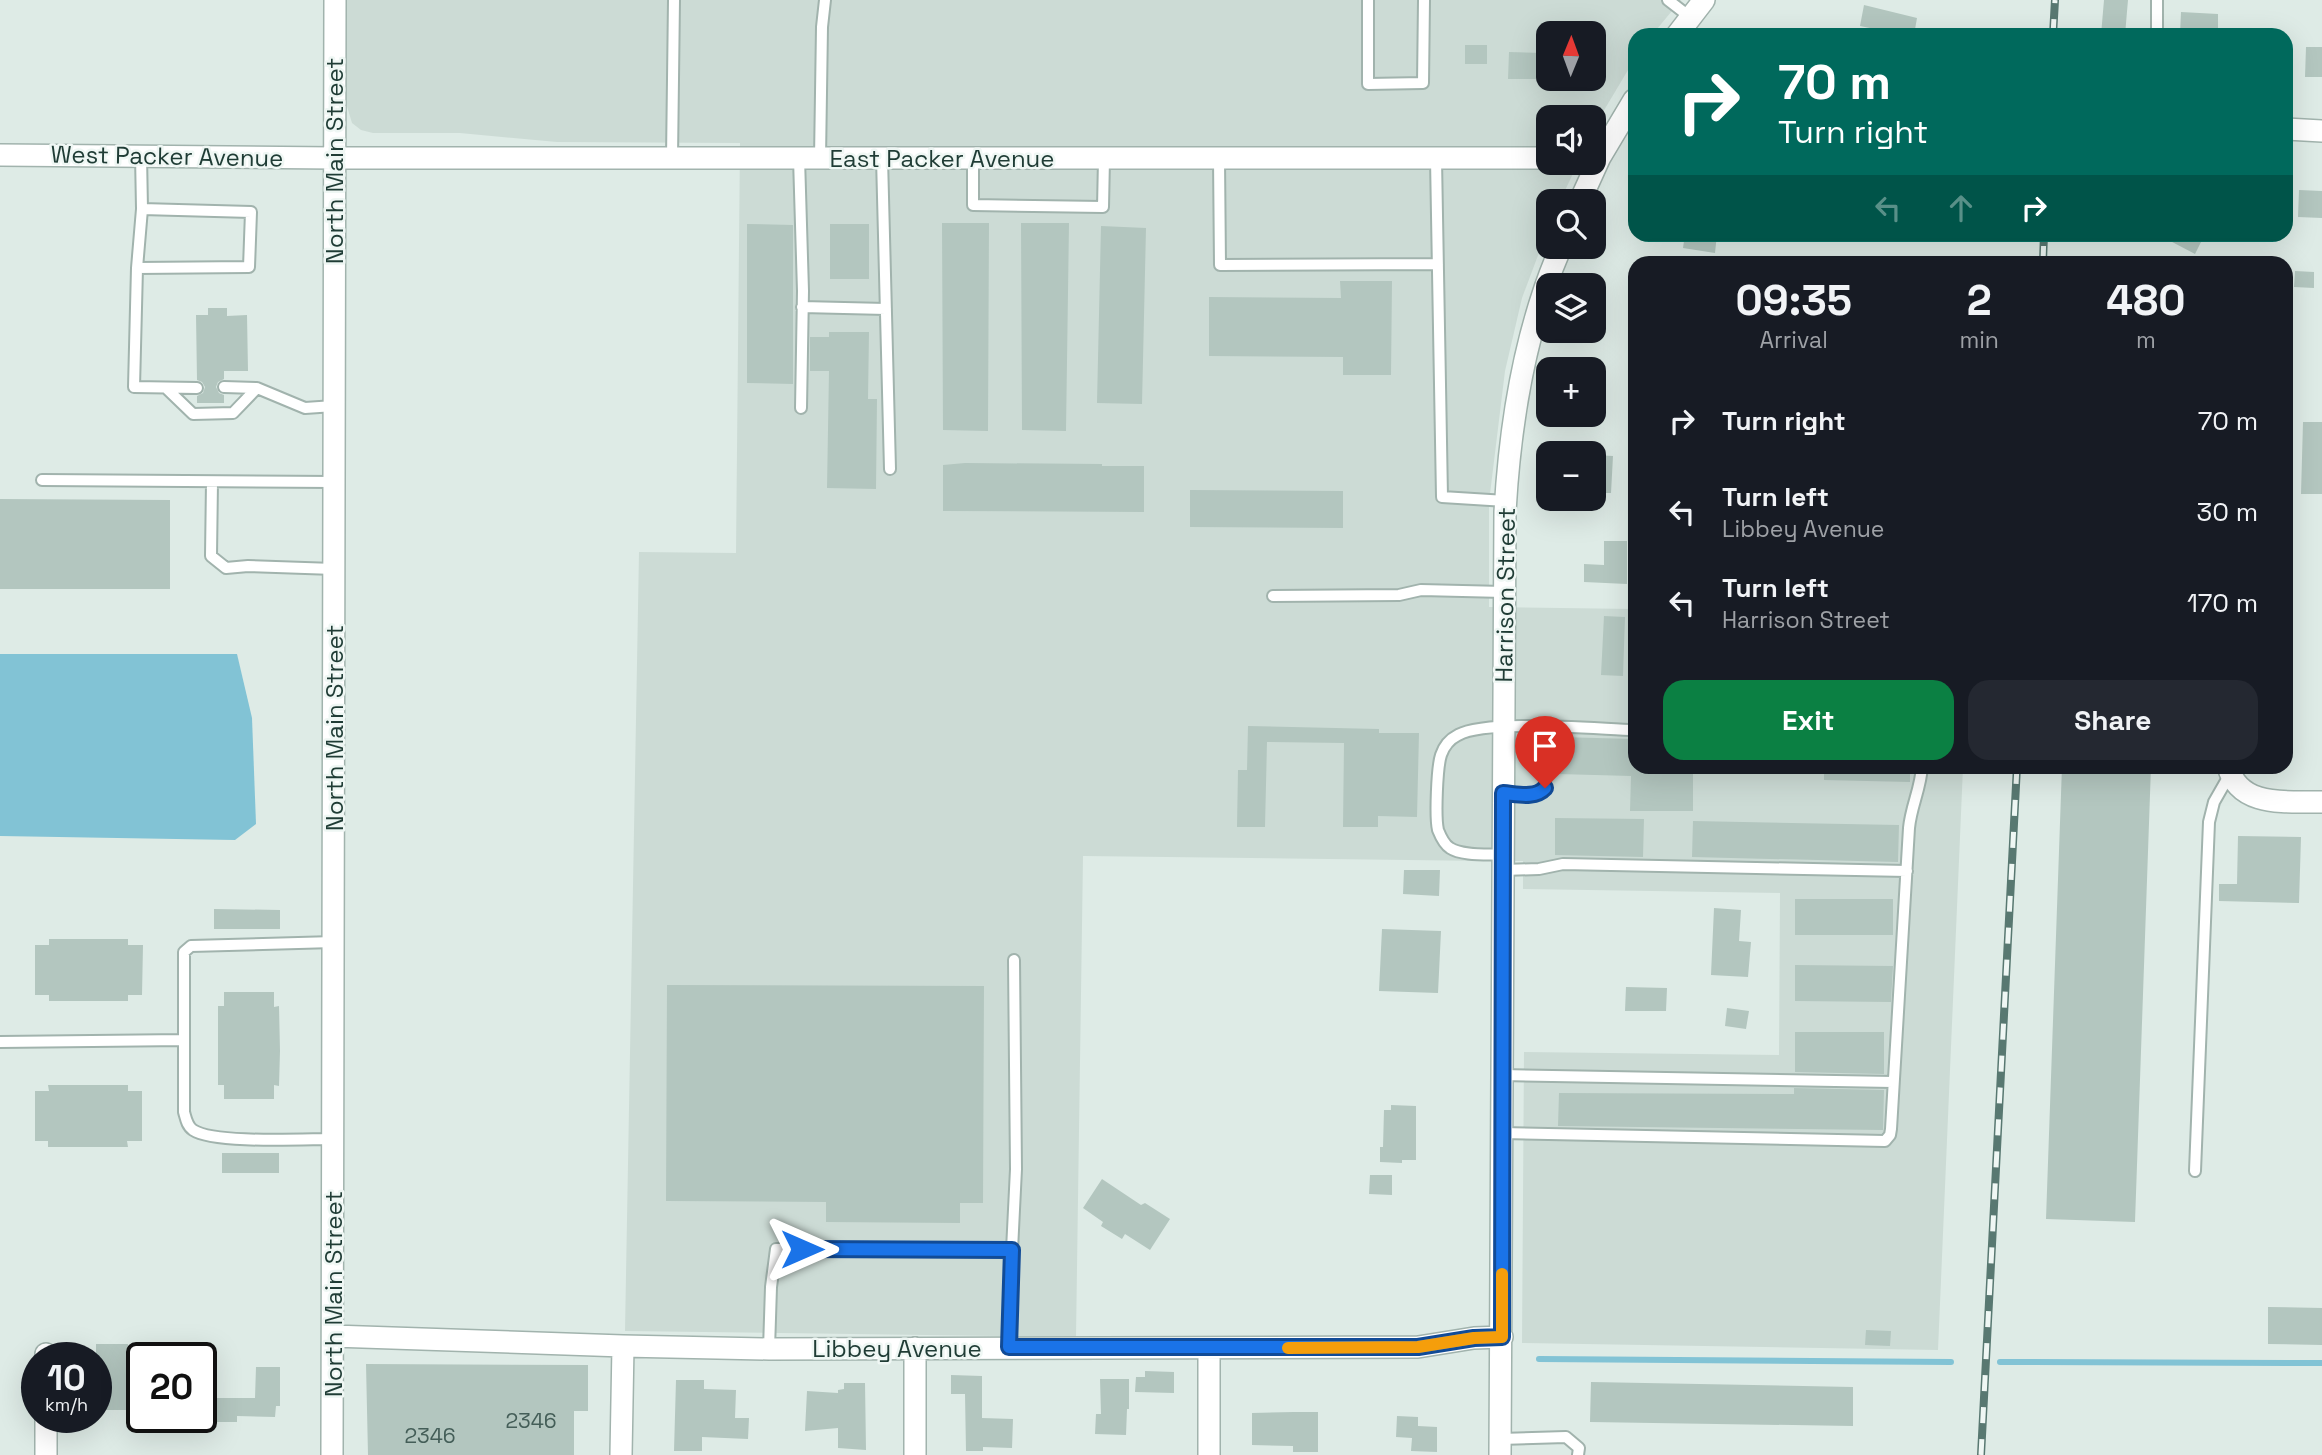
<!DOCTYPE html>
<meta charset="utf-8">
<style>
body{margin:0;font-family:"Space Grotesk",sans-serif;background:#242831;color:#f1f3f6;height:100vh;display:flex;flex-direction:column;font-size:26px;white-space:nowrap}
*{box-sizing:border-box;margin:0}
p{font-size:23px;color:#9ea1a6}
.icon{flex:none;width:38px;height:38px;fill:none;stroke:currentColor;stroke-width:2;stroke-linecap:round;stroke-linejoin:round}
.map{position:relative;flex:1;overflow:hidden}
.panel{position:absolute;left:1628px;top:256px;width:665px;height:518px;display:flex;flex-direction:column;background:#171b24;border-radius:21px;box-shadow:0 7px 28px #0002}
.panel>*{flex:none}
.hud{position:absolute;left:1628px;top:28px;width:665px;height:214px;border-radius:21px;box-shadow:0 7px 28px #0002;background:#00695c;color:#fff;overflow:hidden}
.needle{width:46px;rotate:1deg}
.tools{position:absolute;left:1536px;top:21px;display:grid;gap:14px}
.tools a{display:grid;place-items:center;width:70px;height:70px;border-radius:14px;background:#171b24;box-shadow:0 7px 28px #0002;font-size:35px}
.speed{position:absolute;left:21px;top:1342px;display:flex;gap:14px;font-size:35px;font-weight:700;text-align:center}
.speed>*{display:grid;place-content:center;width:91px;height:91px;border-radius:50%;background:#171b24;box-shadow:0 7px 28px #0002;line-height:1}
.speed small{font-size:18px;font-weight:400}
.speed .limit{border:4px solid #111;border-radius:10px;background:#fff;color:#111}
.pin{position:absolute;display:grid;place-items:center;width:60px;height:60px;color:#fff;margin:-72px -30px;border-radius:50% 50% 50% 0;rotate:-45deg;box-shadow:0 0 7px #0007}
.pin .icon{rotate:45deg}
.me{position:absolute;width:77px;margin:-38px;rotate:90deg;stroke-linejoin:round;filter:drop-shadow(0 0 5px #0008)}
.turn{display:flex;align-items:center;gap:24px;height:147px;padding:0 35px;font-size:32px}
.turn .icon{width:91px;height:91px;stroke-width:2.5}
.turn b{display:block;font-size:49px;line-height:60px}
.lanes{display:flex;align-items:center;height:66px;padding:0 35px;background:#0003;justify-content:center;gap:35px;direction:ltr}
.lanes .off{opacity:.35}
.eta{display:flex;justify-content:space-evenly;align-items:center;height:119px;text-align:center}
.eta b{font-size:42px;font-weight:700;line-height:49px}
.action{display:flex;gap:14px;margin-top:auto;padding:14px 35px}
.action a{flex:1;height:80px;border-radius:21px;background:#0b8043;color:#fff;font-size:28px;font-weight:700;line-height:80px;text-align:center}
.action a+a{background:#242831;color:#f1f3f6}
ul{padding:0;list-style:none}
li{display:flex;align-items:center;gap:21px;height:91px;padding:0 35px}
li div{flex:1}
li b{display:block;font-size:26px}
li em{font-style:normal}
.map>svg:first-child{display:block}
.built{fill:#ccdbd5;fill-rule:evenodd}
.water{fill:#82c3d5}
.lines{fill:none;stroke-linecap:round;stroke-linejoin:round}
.stream{stroke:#82c3d5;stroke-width:6}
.building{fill:#b3c6bf}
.lane-casing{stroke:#a1b3ad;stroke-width:14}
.street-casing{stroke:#a1b3ad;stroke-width:24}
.lane{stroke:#fff;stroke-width:10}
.street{stroke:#fff;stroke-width:21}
.rail-casing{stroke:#587871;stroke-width:8}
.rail{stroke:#eff7f4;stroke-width:5;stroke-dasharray:16;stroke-linecap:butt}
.route-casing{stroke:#114b97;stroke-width:18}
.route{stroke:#1a73e8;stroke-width:12}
.slow{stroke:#f59e0b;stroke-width:12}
.labels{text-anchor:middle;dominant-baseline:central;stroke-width:5;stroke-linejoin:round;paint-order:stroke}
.number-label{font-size:21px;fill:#445e58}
.street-label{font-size:24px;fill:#1f3c35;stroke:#eff7f4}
</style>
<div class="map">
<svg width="2322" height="1455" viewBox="0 0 2322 1455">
<rect width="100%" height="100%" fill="#deebe6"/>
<!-- built -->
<path class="built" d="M346,0H1681L1652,35H1634V60L1594,127V117H1549V163H1578L1560,201H1549V226L1522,298L1505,371L1489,502V607L1634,609V766L1963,767L1938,1350L1522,1343L1524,1052L1779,1055L1780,893L1523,889V861H1487L1083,856L1076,1337L625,1331L639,552L736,553L740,143L557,142L460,133H373L361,130L352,123L346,103ZM1549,33H1594V79H1549Z"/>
<!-- water -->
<path class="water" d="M0,654H237L252,718L256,824L235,840L0,836Z"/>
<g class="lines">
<!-- stream -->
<path class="stream" d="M1539,1359L1951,1362
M2000,1362L2322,1363"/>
</g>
<!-- building -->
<path class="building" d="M2104,0H2128L2125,35H2101Z
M1864,5L1917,18L1914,35L1899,31V34L1860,26Z
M2181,12L2218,14V35H2180Z
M1465,45H1487V64H1465Z
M2306,47H2322V77H2305Z
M1509,52L1544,53V79H1508Z
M2299,190L2322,191V218L2298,217Z
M942,223H989L988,431L943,430Z
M1021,223H1069L1066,431L1022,430Z
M747,224L793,225V384L747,383Z
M830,224H869V279H830Z
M1101,226L1146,228L1142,404L1097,403Z
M1685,234H1717L1715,253L1683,248Z
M2157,234H2205L2195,254Z
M2295,271L2314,272V288L2294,287Z
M1340,281H1392L1391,375H1343V357L1209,356V297L1341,298Z
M208,308H227V316L247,315L248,371H224V379L218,382L216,387L219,393L224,395V403H197V396L203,393L205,387L202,382L197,380L196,315H208Z
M829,332H869L868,399H877L876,489L827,488L829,371H810V337H829Z
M2303,422H2322V494H2301Z
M1594,455L1613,456L1611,493H1594Z
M965,463L1102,464V466H1144V512L943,511V465Z
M1190,490L1343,491V528L1190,527Z
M0,499L170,500V589H0Z
M1604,541H1627V584L1584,582V564L1604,565Z
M1604,616L1625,617L1623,676L1601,675Z
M1248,726L1379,729V733H1419L1417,817L1378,816V827H1343L1344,743L1267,742L1265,827H1237L1238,770H1247Z
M1559,737L1634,739V766H1693V811H1630L1631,776L1558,774Z
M1824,766H1910V782L1824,780Z
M2062,766H2151L2135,1222L2046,1219Z
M1555,818L1644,819L1643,857L1555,855Z
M1693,821L1899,825L1898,862L1692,857Z
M2238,836L2301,837L2299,903L2219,901V884H2237Z
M1404,870H1440L1439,896L1403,894Z
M1795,899H1893V935H1795Z
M1714,908L1741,910L1739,941L1751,942L1748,977L1711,975Z
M214,909L280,910V929H214Z
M1382,929L1441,931L1438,993L1379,991Z
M49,939H128V945H143L142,995H128V1001H49V995H35V945H49Z
M1795,965L1893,966L1891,1002L1795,1001Z
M667,985L984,986L983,1203H960V1223L826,1222V1202L666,1201Z
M1626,987L1667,988L1666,1011H1625Z
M224,992H274V1007L279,1006L280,1051L279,1086L274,1085V1099H224V1085H218V1006H224Z
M1727,1008L1749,1011L1746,1029L1725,1026Z
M1795,1032H1884V1074L1795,1072Z
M48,1085H128V1091H142V1141H127L128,1147H48V1141H35V1091H49Z
M1794,1088L1884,1090L1883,1130L1558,1126L1559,1093L1794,1094Z
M1391,1105L1416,1106V1160H1402V1163L1380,1162V1147H1383L1384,1110H1391Z
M222,1153H279V1173H222Z
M1370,1175H1392V1195L1369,1194Z
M1102,1179L1141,1205L1145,1203L1170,1219L1150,1250L1125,1234L1122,1239L1101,1226L1103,1222L1083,1208Z
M2268,1307L2322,1308V1345L2268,1344Z
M1866,1330L1891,1331L1890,1346L1865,1345Z
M96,1344H128V1361H142L141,1410H96Z
M366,1364L588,1365V1411H574V1455H368Z
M256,1367H280V1406H276L275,1417L237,1416V1422H210V1398H255Z
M1145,1371L1174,1372V1393L1135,1392L1136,1377H1145Z
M951,1375L982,1376V1418L1013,1419L1012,1448L983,1447V1451H966L965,1394H951Z
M1100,1379H1129V1409H1127L1126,1435L1095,1434L1096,1414H1101Z
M676,1380H704V1389L736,1390L735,1418H749L748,1439L702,1437V1451H674Z
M1591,1382L1853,1387V1426L1590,1422Z
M844,1383H865L866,1450L838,1448V1428L805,1431L807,1391L838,1393V1390L844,1389Z
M1294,1412H1318V1452H1293V1446L1252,1445V1413Z
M1397,1416L1418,1417V1426L1437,1427V1452L1411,1451L1412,1438L1396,1437Z"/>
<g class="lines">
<defs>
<path id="lane" d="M1368,0V84L1423,83L1424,0
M1668,0L1690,17
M2157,0V35
M141,155L142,209L137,268L134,387L197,388
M672,158L674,0
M799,158L803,291L801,408
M820,158L822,27L825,0
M882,158L890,469
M973,159V205L1103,207L1104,159
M1219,159L1220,265L1438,264
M1436,159L1442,497L1506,501
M137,268L249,267L251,212L142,209
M802,307L886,309
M224,387L257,388L305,408L334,406
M166,388L193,414L233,413L257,388
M42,480L334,482
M212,482L211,556L226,568L248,566L334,569
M1273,596L1399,595L1421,590L1504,592
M1503,793C1517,794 1535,799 1545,788L1547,728
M1503,855C1488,854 1462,856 1450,848C1445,845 1440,835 1438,830C1435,817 1437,767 1441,755C1444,746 1450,739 1458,735C1487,719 1597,729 1634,730
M1503,870L1539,869L1563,864L1907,871
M0,1042L184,1040
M1502,1075L1893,1082
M1502,1133L1885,1141L1890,1135L1891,1129L1909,828C1911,806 1921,788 1922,766
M333,1139C304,1139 214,1144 193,1130C187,1126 186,1119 184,1112V952L191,946L334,942
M2195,1171L2209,822L2214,802L2230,774
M1012,1250L1016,1169L1014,960
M769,1349L771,1287L776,1249L1012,1250L1009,1347
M1500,1439L1566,1437L1579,1448L1578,1455"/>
<path id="street" d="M1677,35L1704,0
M2286,129L2322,131
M0,155L334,158H1549
M1580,201L1600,157L1634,100
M2228,766C2239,809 2288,801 2322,802
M333,1336L623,1346L769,1349L1418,1347L1474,1338L1502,1337
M1209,1348V1455
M46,1354V1358
M46,1418V1455
M332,1455L335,0
M621,1455L623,1346
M915,1455V1348
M1500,1455L1505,512C1510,423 1525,329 1561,247"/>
</defs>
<!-- lane casing -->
<use href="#lane" class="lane-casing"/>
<!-- street casing -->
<use href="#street" class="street-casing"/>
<!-- lane -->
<use href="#lane" class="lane"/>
<!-- street -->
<use href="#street" class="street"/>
<defs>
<path id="rail" d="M2053,35L2055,0
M2043,262L2044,234
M1981,1455L2017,766"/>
</defs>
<!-- rail casing -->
<use href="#rail" class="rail-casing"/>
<!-- rail -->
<use href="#rail" class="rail"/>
</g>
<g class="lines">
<defs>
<path id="route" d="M802,1249L1012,1250L1009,1347H1418L1474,1338L1502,1337L1503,793C1517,794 1535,799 1545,788"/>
</defs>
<!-- route casing -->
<use href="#route" class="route-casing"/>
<!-- route -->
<use href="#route" class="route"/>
<!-- slow -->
<path class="slow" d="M1288,1348L1418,1347L1474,1338L1502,1337V1274"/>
</g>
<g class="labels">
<!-- number labels -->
<g class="number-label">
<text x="531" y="1420">2346</text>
<text x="430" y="1435">2346</text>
</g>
<!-- street labels -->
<g class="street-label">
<text transform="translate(167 156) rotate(1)">West Packer Avenue</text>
<text x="942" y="158">East Packer Avenue</text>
<text transform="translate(334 161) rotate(-90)">North Main Street</text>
<text transform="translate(1505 595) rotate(-89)">Harrison Street</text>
<text transform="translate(334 728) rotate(-90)">North Main Street</text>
<text transform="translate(333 1294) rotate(-90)">North Main Street</text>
<text x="897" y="1348">Libbey Avenue</text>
</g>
</g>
</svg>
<div class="tools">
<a><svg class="needle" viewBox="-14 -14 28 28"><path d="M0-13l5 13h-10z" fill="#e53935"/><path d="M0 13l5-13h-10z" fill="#9ea1a6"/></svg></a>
<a><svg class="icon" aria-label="sound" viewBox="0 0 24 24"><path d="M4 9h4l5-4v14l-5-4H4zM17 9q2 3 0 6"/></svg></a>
<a><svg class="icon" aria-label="search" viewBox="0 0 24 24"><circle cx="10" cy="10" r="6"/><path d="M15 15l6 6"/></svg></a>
<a><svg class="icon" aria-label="layers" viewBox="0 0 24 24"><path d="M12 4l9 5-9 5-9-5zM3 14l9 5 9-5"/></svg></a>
<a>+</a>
<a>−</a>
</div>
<div class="speed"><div>10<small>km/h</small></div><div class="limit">20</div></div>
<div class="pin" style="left:1545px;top:788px;background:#d93025"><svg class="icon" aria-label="arrive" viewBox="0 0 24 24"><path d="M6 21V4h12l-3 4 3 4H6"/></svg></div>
<svg class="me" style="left:802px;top:1249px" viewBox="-20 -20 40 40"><path d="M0-17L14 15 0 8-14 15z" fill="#1a73e8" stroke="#fff" stroke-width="4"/></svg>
<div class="hud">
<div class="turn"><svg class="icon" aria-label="right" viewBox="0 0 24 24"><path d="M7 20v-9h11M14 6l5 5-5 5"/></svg><div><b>70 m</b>Turn right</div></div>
<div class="lanes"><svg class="icon off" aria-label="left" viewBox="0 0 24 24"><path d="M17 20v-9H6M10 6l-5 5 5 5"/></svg><svg class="icon off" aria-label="ahead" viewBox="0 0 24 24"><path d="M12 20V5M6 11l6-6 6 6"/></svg><svg class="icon" aria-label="right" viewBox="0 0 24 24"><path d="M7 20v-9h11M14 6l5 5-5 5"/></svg></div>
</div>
<section class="panel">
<div class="eta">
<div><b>09:35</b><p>Arrival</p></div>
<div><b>2</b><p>min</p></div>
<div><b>480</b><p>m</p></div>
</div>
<ul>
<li><svg class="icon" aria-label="right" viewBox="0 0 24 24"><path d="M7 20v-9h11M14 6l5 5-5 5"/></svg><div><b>Turn right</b></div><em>70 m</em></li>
<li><svg class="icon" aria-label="left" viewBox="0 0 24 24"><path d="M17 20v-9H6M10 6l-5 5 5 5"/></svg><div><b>Turn left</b><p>Libbey Avenue</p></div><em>30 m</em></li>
<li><svg class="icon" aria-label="left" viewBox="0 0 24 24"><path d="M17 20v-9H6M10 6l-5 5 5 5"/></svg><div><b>Turn left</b><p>Harrison Street</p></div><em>170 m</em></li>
</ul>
<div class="action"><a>Exit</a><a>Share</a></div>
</section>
</div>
